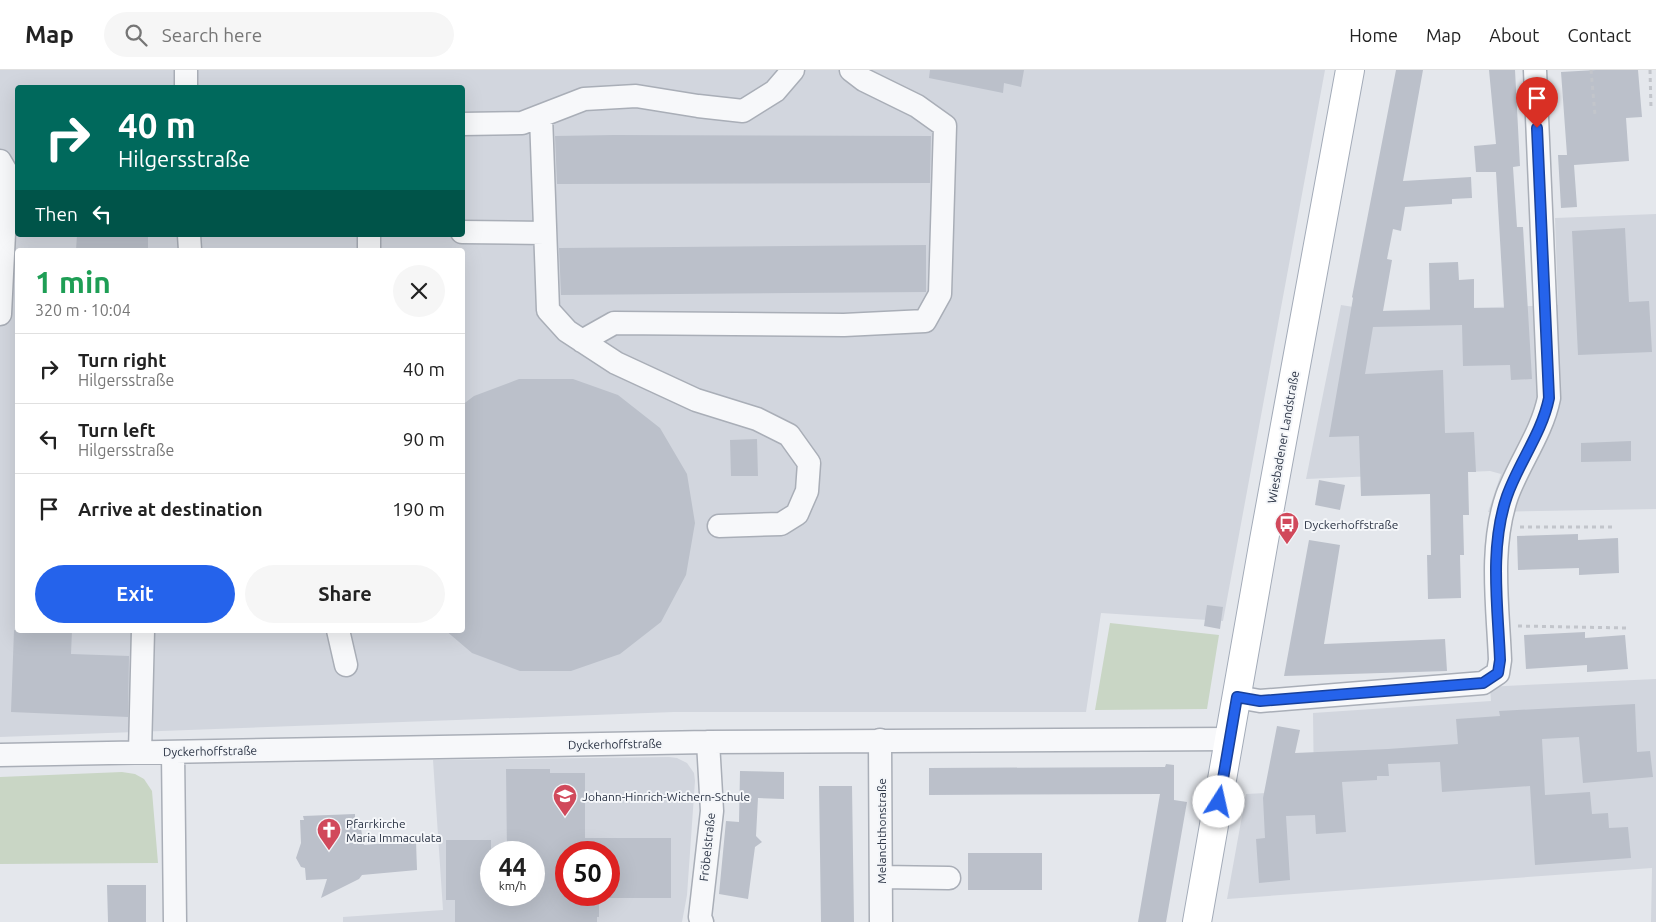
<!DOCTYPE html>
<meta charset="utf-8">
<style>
body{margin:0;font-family:Ubuntu,sans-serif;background:#f6f6f6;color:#222;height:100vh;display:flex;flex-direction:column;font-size:19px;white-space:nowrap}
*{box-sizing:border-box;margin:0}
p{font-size:16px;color:#767676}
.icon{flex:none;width:28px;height:28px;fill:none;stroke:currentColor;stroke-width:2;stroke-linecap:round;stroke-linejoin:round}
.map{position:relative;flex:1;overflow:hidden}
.drawer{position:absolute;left:15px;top:178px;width:450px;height:385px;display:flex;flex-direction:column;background:#fff;border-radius:5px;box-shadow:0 5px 20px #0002}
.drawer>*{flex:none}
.top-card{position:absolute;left:15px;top:15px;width:450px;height:152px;border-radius:5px;box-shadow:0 5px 20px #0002;background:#00695c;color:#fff;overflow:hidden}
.speed{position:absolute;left:480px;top:771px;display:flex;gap:10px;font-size:25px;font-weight:700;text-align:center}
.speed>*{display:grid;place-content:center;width:65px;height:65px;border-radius:50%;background:#fff;box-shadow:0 5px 20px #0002;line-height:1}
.speed small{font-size:12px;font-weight:400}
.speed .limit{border:8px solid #d22;background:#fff;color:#111}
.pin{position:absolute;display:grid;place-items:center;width:42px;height:42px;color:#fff;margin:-51px -21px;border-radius:50% 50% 50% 0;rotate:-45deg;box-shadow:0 0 5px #0007}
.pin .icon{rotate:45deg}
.me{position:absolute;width:55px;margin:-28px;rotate:10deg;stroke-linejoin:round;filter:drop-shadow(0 0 4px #0008)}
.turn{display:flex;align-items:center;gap:18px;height:105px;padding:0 20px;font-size:22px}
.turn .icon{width:65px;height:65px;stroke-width:2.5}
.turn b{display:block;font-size:35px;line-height:42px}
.then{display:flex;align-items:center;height:48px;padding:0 20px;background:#0003;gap:10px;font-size:19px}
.round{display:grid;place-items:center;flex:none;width:52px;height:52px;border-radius:26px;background:#f6f6f6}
.head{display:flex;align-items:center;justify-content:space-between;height:85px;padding:0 20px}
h1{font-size:30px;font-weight:700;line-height:38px;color:#1e9e55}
.cta{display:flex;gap:10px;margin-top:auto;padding:10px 20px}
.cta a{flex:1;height:58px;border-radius:30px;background:#2563eb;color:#fff;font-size:20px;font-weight:700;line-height:58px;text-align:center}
.cta a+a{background:#f6f6f6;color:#222}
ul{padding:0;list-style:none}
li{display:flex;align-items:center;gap:15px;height:70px;padding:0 20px;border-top:1px solid #e0e0e0}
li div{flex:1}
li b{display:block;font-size:19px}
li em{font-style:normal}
header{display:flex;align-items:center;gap:30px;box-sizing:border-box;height:70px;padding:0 25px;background:#fff;border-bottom:1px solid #e0e0e0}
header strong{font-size:24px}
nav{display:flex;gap:28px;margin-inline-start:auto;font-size:18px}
.search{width:350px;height:45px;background:#f6f6f6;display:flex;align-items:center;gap:12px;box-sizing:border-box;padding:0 18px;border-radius:28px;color:#767676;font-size:19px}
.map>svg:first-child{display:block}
.built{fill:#d2d6de;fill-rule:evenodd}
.green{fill:#c9d6c5}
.building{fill:#bbc0ca}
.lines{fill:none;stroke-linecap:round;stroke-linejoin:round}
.minor-casing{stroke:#a9aeb7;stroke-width:25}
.major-casing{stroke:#a3abb8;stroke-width:30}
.path{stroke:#c2c5cb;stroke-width:3;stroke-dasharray:4 4;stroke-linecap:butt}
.minor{stroke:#f7f8fa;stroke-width:22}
.major{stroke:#fff;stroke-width:28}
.route-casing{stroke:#184099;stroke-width:12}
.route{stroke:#2563eb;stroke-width:9}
.labels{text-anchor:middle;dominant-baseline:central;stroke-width:4;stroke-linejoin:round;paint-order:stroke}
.street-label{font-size:12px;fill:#2b3445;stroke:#f4f6f9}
.poi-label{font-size:12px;fill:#2b3445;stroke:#f4f6f9;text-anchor:start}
</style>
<header>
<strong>Map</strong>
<div class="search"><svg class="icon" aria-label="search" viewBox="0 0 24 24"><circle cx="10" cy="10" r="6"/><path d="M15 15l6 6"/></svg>Search here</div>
<nav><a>Home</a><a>Map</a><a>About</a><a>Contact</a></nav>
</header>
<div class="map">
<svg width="1656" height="852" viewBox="0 0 1656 852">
<rect width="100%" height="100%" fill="#e4e7ec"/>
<!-- built -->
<path class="built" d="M0,0H1325L1223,551L1101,543L1086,642H674L0,667ZM18,18H462V165H18ZM18,180H462V560H18Z
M1656,144V439L1488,442L1501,404L1490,401L1306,409L1341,235L1378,241L1558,235L1555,148Z
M1656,609V852H1651L1652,798L1227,829L1246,724L1314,721L1313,643L1491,631L1490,617L1505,616Z
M669,687L677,688L687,693L694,703L695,711L687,825L682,852H343V847L443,840L433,690ZM491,782H534V825H491ZM566,782H609V825H566Z"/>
<!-- green -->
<path class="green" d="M1110,553L1219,565L1207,639L1095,640Z
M122,702L135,704L144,709L152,721L158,793L0,794V707Z"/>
<!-- building -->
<path class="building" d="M930,0H1024L1021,17L1004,13L1003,23L929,8Z
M1396,0H1423L1403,111L1471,107L1472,128L1452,129V134L1405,137L1401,161L1393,159L1387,189L1392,190L1383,241L1430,240L1429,193L1458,192L1459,210L1474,209V238H1504L1496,102H1476L1474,76L1496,74L1489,0H1515L1520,96L1513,97L1517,157H1523L1532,309L1511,310L1510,295L1463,296L1462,255L1373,257L1365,304L1443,300L1445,363L1474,362L1476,402H1468L1469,445H1463L1464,485H1460L1461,528L1428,529L1427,485H1431L1430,424L1361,426L1359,366L1329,367L1353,228L1352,227Z
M1596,0H1638L1642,47L1626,48L1629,91L1574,95L1577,137L1561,138L1558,85H1567L1561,2Z
M614,65L931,66L930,113L557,114L555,66Z
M1625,158L1629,232L1649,231L1652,282L1578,285L1572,161Z
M77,165H148V180H76Z
M926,175V222L561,225L559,178Z
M519,309H573L618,325L660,358L687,404L695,453L686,505L661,552L620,584L571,601H520L472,583L445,560H462V335L474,326Z
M757,369L758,406H731L730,370Z
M1631,371V391L1581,392V373Z
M1319,410L1345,415L1340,440L1315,435Z
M1578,464V470L1618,468L1619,503L1579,505V498L1518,500L1517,466Z
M1309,470L1340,475L1324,574L1445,569L1447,601L1284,606Z
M1207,535L1223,537L1220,559L1204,556Z
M14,560H72L71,584L129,586L128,647L11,642Z
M1585,562V568L1625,565L1628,599L1587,602V595L1526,599L1524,565Z
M1635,634L1637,682L1650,681L1653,707L1583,713L1579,667L1542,669L1545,725L1590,722L1592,744L1608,743L1609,758L1628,757L1631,788L1535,795L1530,716L1442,722L1440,692L1388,694L1389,706H1377V710L1342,712L1346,762L1316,764L1315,745L1286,746L1290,810L1259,813L1256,769L1265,768L1263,728L1277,656L1300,660L1295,683L1388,679L1458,674L1456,649L1500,646L1499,641Z
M1166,694L1174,695V730L1187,732L1166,852H1138L1160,724L929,725V698L1165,697Z
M506,699H550V703H585V768H671V828H609V782H566V825H599V847H597V852H455V830H446V770H491V825H534V782H507Z
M740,701L784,702V729L758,728L756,766L762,772L755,777L748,829L719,824L726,751L739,752Z
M819,716H852L854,852H821Z
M355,744V748H359L364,775L416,771L417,800L362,805L359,809L321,828L327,809L306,810L305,798L301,797L296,788L301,773L300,750H304L303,746Z
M968,783H1042V820H968Z
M107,815H146V852H108Z"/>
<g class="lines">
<defs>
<path id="minor" d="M186,0V18
M541,46L548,240L567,261L616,293L696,330L757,349L789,365L809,393L807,421L797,444L781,454L719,456
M462,54L522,53L584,29L636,26L698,36L743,41L775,21L793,0
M0,91L7,103L0,244
M462,162L545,163
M189,165L190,180
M369,180V165
M582,271L614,253L844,255L925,251L940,224L945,56L917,36L864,10L851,0
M338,560L346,595
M1237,627L1260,631L1483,613L1498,603L1500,590C1498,537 1489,478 1507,426C1519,393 1542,363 1549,328L1535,0
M880,670L881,852
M140,682L143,560
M173,682L175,852
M0,685L708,672L1230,669
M881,807L949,808
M702,852L700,847L712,741L708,672"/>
<path id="major" d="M1197,852L1264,470L1350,0"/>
</defs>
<!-- minor casing -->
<use href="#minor" class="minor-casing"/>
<!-- major casing -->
<use href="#major" class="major-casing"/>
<!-- path -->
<path class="path" d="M1591,0L1595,45
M1650,0L1651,38
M1520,457H1614
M1518,556L1627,558"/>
<!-- minor -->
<use href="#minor" class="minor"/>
<!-- major -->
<use href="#major" class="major"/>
</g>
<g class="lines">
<defs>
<path id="route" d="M1219,732L1237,627L1260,631L1483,613L1498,603L1500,590C1498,537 1489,478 1507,426C1519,392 1542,363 1549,328L1537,58"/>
</defs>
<!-- route casing -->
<use href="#route" class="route-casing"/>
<!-- route -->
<use href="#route" class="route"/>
</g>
<!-- icons -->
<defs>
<symbol id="bus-pin" viewBox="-11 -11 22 30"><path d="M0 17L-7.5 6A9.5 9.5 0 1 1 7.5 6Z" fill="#d1495b" stroke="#f4f6f9"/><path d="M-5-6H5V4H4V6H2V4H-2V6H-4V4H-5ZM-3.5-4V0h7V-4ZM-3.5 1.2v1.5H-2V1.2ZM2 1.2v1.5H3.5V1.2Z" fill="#fff"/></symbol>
<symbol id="school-pin" viewBox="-11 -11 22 30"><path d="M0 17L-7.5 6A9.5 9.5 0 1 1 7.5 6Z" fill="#d1495b" stroke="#f4f6f9"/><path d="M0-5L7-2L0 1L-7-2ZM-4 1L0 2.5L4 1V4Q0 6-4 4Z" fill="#fff"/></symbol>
<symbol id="church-pin" viewBox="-11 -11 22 30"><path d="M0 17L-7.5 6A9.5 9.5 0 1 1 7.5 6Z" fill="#d1495b" stroke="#f4f6f9"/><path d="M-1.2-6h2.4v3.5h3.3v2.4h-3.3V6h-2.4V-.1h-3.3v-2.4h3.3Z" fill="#fff"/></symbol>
</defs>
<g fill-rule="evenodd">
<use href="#bus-pin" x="1273" y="440" width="28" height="38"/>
<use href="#school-pin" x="551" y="712" width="28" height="38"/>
<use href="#church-pin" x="315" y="746" width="28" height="38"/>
</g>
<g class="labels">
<!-- street labels -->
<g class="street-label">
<text transform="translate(1283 367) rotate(-80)">Wiesbadener Landstraße</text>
<text transform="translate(615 674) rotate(-1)">Dyckerhoffstraße</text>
<text transform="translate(210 681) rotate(-1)">Dyckerhoffstraße</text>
<text transform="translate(881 761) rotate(-90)">Melanchthonstraße</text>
<text transform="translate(707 777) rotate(-84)">Fröbelstraße</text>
</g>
<!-- poi labels -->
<g class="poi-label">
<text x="1304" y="454">Dyckerhoffstraße</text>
<text x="582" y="726">Johann-Hinrich-Wichern-Schule</text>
<text x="346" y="753">Pfarrkirche<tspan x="346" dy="14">Maria Immaculata</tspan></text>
</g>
</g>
</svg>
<div class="speed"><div>44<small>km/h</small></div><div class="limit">50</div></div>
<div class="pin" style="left:1537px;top:58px;background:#d93025"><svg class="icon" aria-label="arrive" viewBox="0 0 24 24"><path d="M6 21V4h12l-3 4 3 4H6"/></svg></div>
<svg class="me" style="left:1219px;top:732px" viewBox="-20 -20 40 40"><circle r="19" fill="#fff"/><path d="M0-13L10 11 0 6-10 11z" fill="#2563eb"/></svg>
<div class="top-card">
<div class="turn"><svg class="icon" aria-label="right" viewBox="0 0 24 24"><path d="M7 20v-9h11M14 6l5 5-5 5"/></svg><div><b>40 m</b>Hilgersstraße</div></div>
<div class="then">Then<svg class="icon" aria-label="left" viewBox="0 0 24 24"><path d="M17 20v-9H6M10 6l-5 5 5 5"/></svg></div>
</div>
<section class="drawer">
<div class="head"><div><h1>1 min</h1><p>320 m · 10:04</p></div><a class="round"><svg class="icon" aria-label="close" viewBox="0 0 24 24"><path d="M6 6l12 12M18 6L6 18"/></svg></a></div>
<ul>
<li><svg class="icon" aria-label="right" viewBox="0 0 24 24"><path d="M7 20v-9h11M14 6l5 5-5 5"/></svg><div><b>Turn right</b><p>Hilgersstraße</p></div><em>40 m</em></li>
<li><svg class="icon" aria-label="left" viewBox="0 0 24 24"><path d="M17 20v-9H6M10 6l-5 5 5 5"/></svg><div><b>Turn left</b><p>Hilgersstraße</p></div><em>90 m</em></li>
<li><svg class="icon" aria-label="arrive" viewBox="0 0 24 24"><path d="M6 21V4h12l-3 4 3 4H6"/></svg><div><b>Arrive at destination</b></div><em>190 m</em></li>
</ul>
<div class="cta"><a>Exit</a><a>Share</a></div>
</section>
</div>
